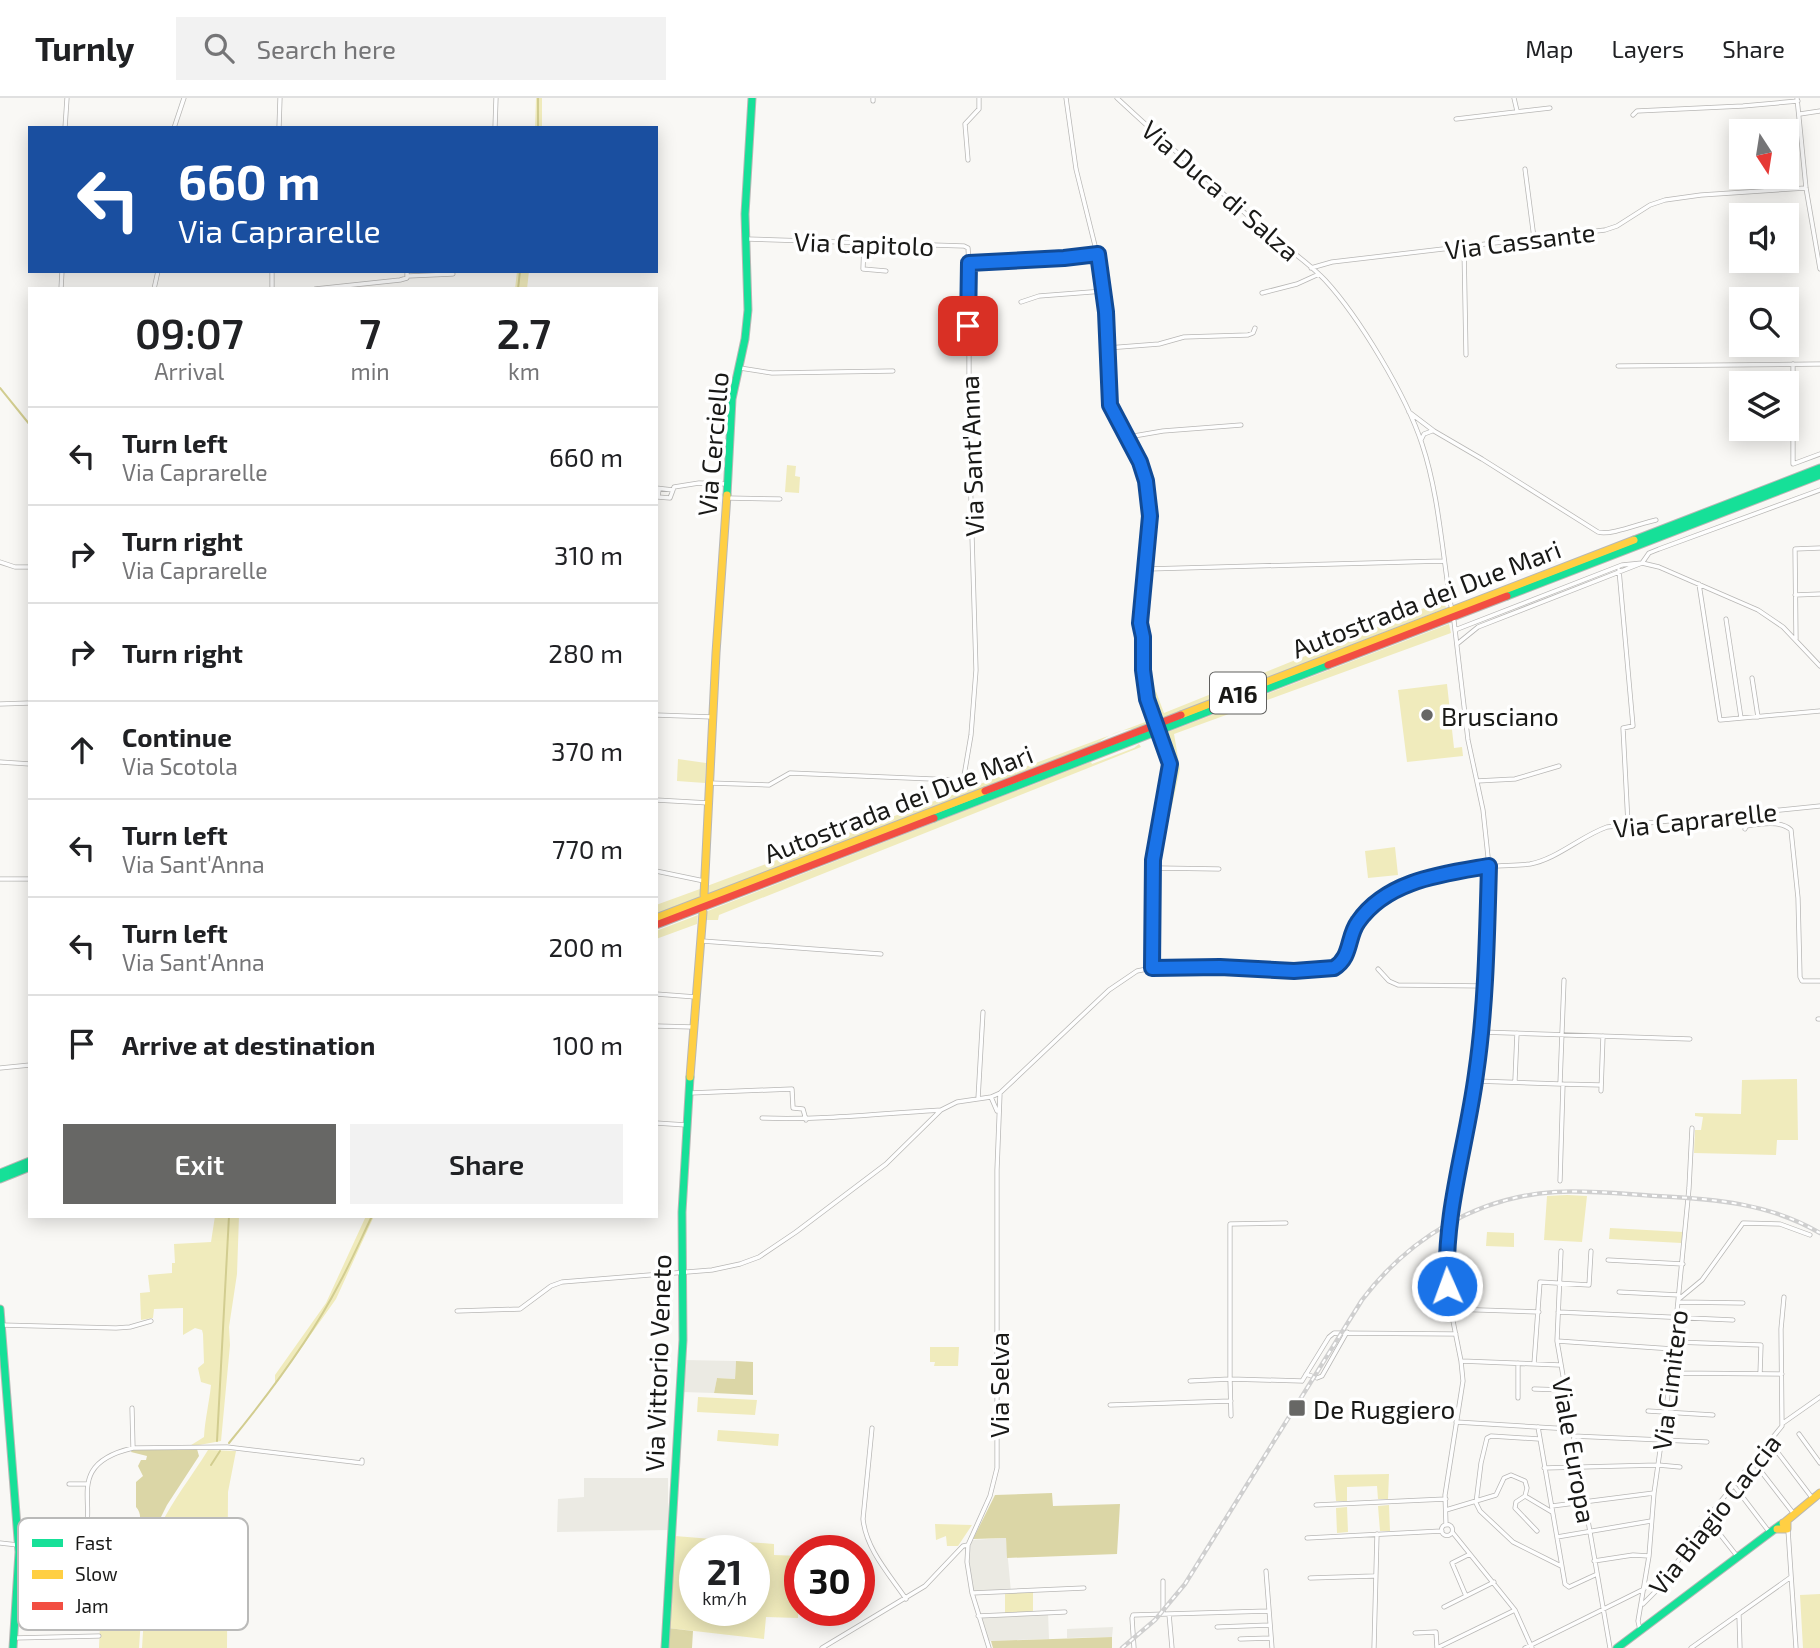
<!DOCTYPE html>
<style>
body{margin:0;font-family:"Exo 2",sans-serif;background:#f2f2f2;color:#202124;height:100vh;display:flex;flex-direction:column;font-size:26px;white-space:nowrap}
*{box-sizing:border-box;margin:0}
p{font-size:23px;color:#757577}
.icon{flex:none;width:38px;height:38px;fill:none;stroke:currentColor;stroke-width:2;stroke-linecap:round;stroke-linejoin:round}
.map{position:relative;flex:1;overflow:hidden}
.sheet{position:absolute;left:28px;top:189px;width:630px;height:931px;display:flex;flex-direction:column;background:#fff;border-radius:0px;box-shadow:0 4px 18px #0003}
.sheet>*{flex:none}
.hud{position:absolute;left:28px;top:28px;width:630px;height:147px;border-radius:0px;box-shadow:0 4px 18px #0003;background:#1a4fa0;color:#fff;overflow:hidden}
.needle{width:46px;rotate:168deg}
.controls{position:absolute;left:1729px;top:21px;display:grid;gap:14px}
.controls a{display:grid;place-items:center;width:70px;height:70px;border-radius:0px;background:#fff;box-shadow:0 4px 18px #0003;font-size:35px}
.speed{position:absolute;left:679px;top:1437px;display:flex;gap:14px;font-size:35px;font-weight:700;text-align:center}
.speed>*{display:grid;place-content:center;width:91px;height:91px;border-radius:50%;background:#fff;box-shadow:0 4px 18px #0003;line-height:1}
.speed small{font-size:18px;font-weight:400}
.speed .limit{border:10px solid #d22;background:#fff;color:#111}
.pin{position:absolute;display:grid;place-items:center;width:60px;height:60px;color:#fff;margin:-30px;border-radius:14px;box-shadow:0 4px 10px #0006}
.me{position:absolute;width:77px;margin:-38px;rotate:358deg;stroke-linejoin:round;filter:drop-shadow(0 0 5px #0008)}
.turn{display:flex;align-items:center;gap:24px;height:147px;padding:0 35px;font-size:32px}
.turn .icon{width:91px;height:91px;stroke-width:2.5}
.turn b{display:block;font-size:49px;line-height:60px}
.eta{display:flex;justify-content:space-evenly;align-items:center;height:119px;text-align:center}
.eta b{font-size:42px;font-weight:600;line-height:49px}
.cta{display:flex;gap:14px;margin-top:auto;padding:14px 35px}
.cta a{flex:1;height:80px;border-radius:0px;background:#676765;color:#fff;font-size:28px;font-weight:600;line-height:80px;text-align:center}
.cta a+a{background:#f2f2f2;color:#202124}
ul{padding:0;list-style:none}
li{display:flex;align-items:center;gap:21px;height:98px;padding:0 35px;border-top:2px solid #e0e0e0}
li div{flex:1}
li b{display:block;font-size:26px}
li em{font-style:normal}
header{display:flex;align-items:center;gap:42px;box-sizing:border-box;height:98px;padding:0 35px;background:#fff;border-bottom:2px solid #e0e0e0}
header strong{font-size:33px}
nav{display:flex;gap:38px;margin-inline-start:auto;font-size:24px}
.search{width:490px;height:63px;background:#f2f2f2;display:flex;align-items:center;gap:18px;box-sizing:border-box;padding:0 24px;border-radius:0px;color:#757577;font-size:26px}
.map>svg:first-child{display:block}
.built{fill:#ebeae3}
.green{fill:#f0ebbc;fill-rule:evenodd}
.forest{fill:#dbd6a6}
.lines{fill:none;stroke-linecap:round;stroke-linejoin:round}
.stream{stroke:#d2cd90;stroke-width:2}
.street-casing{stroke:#b8b7b5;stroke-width:5}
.fast-casing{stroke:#b8b7b5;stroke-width:9}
.slow-casing{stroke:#b8b7b5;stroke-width:9}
.jam-casing{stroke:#b8b7b5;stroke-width:9}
.street{stroke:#fefefe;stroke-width:3.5}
.fast{stroke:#16e098;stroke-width:7}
.slow{stroke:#ffcf43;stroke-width:7}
.jam{stroke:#f24e42;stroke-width:7}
.rail-casing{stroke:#cfcfcf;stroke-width:4.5}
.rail{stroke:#fff;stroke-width:2;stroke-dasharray:5;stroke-linecap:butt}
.street-bridge-casing{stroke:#b8b7b5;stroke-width:5;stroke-linecap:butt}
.street-bridge{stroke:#fefefe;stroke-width:3.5}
.route-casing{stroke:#114b97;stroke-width:18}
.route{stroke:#1a73e8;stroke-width:12}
.poi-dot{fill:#676765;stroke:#fff;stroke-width:2.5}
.labels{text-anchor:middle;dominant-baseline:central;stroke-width:7;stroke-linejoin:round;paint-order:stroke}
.shield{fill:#fff;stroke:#5e5e5d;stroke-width:2}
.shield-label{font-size:24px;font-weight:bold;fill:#191917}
.street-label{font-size:26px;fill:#191917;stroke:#fff}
.poi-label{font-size:26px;fill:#191917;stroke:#fff;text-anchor:start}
.key{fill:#fff;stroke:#babab9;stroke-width:2}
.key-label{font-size:19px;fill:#191917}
</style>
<header>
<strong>Turnly</strong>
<div class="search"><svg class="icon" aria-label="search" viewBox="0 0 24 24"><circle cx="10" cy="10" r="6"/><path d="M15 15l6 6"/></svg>Search here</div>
<nav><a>Map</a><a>Layers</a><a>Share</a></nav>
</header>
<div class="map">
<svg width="1820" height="1550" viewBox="0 0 1820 1550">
<rect width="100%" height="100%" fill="#f9f8f5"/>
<!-- built -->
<path class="built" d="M684,1262L736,1263L735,1281L717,1280L714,1295L682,1294Z
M584,1380H668V1432L557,1434L558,1401L584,1399Z
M1006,1440L1011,1494L974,1496L969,1464L971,1442Z
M1048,1514L1049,1541L988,1543L979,1517Z
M1113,1529L1112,1539L1067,1540V1531Z"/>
<!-- green -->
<path class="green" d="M536,0H542V30H535Z
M517,173H529L527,191H515Z
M787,367L796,368L795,378L800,379L799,395L785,394Z
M1444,502L1446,510L1135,631C1122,631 1107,637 1098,645L706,797L707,788L1156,620L1147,587L1146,568L1150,566L1155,591L1164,615Z
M1449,526L1451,535L1174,636L1180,671L1171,712H1164L1171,664L1163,636Z
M1447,586L1454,650L1462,649L1463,658L1407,664L1398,592Z
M1139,646L1141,649L719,817L718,822H705V814L1091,664L1092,666L1134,650Z
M678,661L706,665L705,685L677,683Z
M1395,749L1398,777L1368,780L1365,753Z
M700,791V799L656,817V807Z
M698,817L697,826L656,841V833Z
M1797,981L1798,1042H1777L1776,1057L1694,1055L1695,1032H1701L1703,1019L1695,1018V1015L1741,1016L1742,982Z
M1567,1097L1587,1098L1582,1144L1544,1142L1547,1098Z
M215,1118H239L237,1176L229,1229L230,1247L221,1343L188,1349L204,1339C205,1321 209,1306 211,1287L201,1284L198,1270L204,1265L203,1236L202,1232L195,1230L183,1237V1210L154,1211L153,1220L141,1222L140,1195L150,1194L148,1177L172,1175V1165H175L174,1146L211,1144Z
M366,1118H374L336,1201L275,1287V1277L326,1205Z
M1610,1130L1683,1134L1681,1145L1609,1141Z
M1487,1134L1514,1135V1149L1486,1148Z
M930,1249H959L958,1268H934L935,1264H930Z
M698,1299L757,1302L755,1317L697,1314Z
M718,1332L779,1336L778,1348L717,1343Z
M208,1352L236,1353L228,1394L227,1550H142C145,1516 144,1467 157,1436C169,1406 191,1380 208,1352Z
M1389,1376L1388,1401H1378L1377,1388L1347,1389V1403H1336L1334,1377Z
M1389,1407L1390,1433H1380L1378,1408Z
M1347,1409L1348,1434L1337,1435L1336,1410Z
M935,1426L972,1427L958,1448H947L946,1438L936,1442Z
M155,1431L144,1477L139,1550H99L102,1476H128L134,1462L137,1437Z
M675,1438L774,1446V1457L800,1458L798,1520L766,1519L764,1541L668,1530ZM695,1452H754V1512H695Z
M1033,1493V1514L1005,1515V1495Z
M1820,1496V1550H1803L1800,1497Z"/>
<!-- forest -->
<path class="forest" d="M736,1263L753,1264V1297L714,1295L717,1280L735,1281Z
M132,1351H197L199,1358L167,1407L155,1431L137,1437C138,1426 144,1418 136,1409V1384L143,1378L138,1368L141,1362H146L147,1358L131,1354Z
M1052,1395L1053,1408L1120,1406L1117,1456L1007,1460L1006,1440L973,1441L995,1397Z
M668,1530L693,1533L692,1550H667Z
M1112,1539V1550H993L991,1543Z"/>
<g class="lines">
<!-- stream -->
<path class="stream" d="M538,30V0
M518,191L520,173
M0,290L30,327
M217,1343L229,1118
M229,1345C269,1296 310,1242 339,1186C351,1164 361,1141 372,1118
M211,1367L220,1353"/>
<defs>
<path id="street" d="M873,0V3
M1066,0L1076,71L1102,176L1110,308L1140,364L1149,403L1150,431L1140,525L1143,539L1144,586L1153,619
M1117,0C1162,42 1209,83 1255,124C1277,144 1304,160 1325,182C1359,219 1406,297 1422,346C1439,397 1442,454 1451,508
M1514,0L1517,13
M1797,0L1806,90L1820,171
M1800,16L1820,13
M1633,17L1637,13L1743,8L1798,3
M1456,21L1550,10
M65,30L67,0
M174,30L184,0
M279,30L280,0
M495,30L496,0
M968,62L965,26L979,11V0
M1525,71L1534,140
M747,141L964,148L968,150L969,165
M864,144L863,171L886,173
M1464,149L1466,257
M1311,170L1332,164L1605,132L1617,128L1650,107L1665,102L1701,97L1806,90
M408,178L453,176
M61,191L62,173
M154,191L158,173
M272,191V173
M315,191L400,182L407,180V173
M1262,195L1297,186L1319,176
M1021,204L1039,198L1104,193
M1107,250L1159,246L1184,239L1248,237L1253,235L1255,230
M1793,266V366L1820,356
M1618,268L1820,266
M740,270L772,275L893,273
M1409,314L1434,333L1482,361L1598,434C1610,438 1641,425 1656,422
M1128,339L1163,333L1241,327
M1421,342L1424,336L1432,333
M656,390L673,392L674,389L699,385L727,386
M659,391L658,399L670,400L673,392
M727,400L780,401
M0,464L15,469H30
M1147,471L1443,463
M1619,472L1633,628L1623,630L1628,726
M1699,486L1720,622L1820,613
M1795,497L1820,496
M1726,521L1741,620
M1455,532L1622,467L1642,465L1659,469L1758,512L1783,529L1820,568
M1796,541L1795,451L1820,450
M1457,546L1478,529L1642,465L1649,455L1659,451L1820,392
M1752,580L1758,619
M0,606L30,605
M656,617L713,619
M0,664L30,666
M1477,683L1515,681L1559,668
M709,685L769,687L790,675L956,682L964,678L971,637L976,572L969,337V165L1064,160L1098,156
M656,702L709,705
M1745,731L1746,728C1759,726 1781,722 1791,732L1798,800L1800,879L1802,883H1820
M656,773L704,783
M1153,773L1158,770L1219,771
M0,781H30
M702,843L881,856
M1152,870L1153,755L1170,666L1161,639
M1378,871L1389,883L1398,887L1485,888
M656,896L696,899
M1818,921H1820
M656,928L693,929
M1481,934L1690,941
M0,970L30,967
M1515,982L1517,935
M1475,983L1560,986L1564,882
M1561,986L1601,987
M1601,993L1603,938
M690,995L792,991L793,1010L803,1011L806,1022
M991,999L997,1013
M978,1001L983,914
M762,1020C822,1022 881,1016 941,1012
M656,1025L686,1027
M1560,1083L1563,986
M1286,1125L1230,1126V1281L1302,1283
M1561,1153L1557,1243L1610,1550
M1608,1162L1683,1166
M1619,1194L1679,1197
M1679,1201L1702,1182L1743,1125L1780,1126L1810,1137
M1679,1204L1743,1205
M1450,1211L1539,1214
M457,1213L520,1211L551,1188L562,1184L712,1172L740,1166L759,1159L796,1134L886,1066L941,1012L957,1004L991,999L1000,995L1109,892L1137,873L1152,870L1201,869L1328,872L1343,864C1350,851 1349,836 1357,824C1386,783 1442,774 1487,769C1501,767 1516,768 1530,766C1557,761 1581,738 1607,729L1820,708
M1558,1214L1733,1222
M1,1227L116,1230L130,1229L151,1223
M1557,1243L1673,1251
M1674,1244L1761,1247L1760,1276
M1461,1263L1560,1267
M1534,1266L1540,1184L1589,1187L1591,1153
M1672,1275L1782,1276
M1306,1276L1317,1280L1322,1278L1347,1234
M1190,1283L1230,1281L1231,1318
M1302,1283L1329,1239L1334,1235L1456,1236
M1534,1291L1565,1292
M1518,1300V1265
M1110,1307L1231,1303
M132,1310L133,1350
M1648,1313L1713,1317
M1456,1324L1571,1331
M1783,1325L1820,1299
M1538,1329L1565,1486L1569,1489L1595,1477
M872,1330L863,1421C866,1451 889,1476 906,1501
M1799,1336L1820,1365
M1573,1338L1707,1344
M1539,1341L1491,1338L1487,1340L1481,1365L1476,1405L1480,1413L1513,1444L1561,1468
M1769,1343L1813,1401
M1753,1363L1794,1416
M1544,1370L1658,1367L1680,1369
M69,1386H87
M1735,1389L1770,1435
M1525,1398L1516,1404L1515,1410L1537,1433
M1316,1407L1446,1401
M1552,1408L1654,1395
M1446,1412L1496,1397L1504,1380L1511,1377L1525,1383L1527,1390L1525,1398L1552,1414
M1708,1421L1737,1458
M1441.5 1432a5.5 5.5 0 1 1 11 0a5.5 5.5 0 1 1-11 0Z
M1446,1427L1445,1397L1463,1283L1461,1263L1449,1203L1446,1148L1452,1094L1467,1030L1479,949L1485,888L1489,768L1483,712L1468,642L1454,523
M1788,1432L1796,1550
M1453,1435L1515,1512L1532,1550
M1557,1439L1651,1423
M1307,1440L1442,1433
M0,1445L18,1447L76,1446C108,1418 55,1368 133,1350L227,1349L362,1365V1362
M1594,1463L1633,1457L1649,1458
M1266,1473L1272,1550
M1310,1480L1374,1478
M1163,1483V1515
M972,1495L1084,1490
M1466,1498L1452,1465L1470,1456
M1643,1506L1660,1489L1712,1414L1782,1328L1781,1231L1784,1199
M1444,1509L1494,1484
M1169,1516L1172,1550
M1739,1517L1740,1550
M978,1518L1065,1514
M1217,1529L1270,1527
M1640,1532L1638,1523L1649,1458L1654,1395L1671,1275L1689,1090L1692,1030
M1415,1535L1436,1534L1437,1550
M14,1540L99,1538
M1240,1541L1271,1540
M822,1550L925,1488L963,1448L968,1447
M989,1550L972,1495L967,1464L968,1447L990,1398L997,1370V1072L1000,995
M1134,1550L1132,1520L1133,1517L1269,1513
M1374,1550L1377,1436
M1437,1550L1515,1512
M1525,1550L1644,1491
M1691,1550L1791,1479"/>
<path id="fast" d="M727,397L732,301L745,241L748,212L745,116L752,0
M1634,442L1820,370
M1507,498L1820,377
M934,720L1328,567
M0,1075L30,1063
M0,1081L30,1069
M0,1211L19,1454L13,1550
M665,1550L683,1242L682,1114L690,979
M1617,1550L1780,1427"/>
<path id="slow" d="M1181,617L1634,442
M704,797L716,555L727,397
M656,820L985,693
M690,979L703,814
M1785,1424L1820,1395
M1777,1431H1787V1425H1783"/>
<path id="jam" d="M1328,567L1507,498
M985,693L1181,617
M656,827L934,720"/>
</defs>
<!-- street casing -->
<use href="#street" class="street-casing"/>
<!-- fast casing -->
<use href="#fast" class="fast-casing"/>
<!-- slow casing -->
<use href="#slow" class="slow-casing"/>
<!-- jam casing -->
<use href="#jam" class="jam-casing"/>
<!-- street -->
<use href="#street" class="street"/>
<!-- fast -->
<use href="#fast" class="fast"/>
<!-- slow -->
<use href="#slow" class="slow"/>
<!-- jam -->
<use href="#jam" class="jam"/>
<defs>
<path id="rail" d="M1122,1550L1155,1522L1185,1486L1362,1202C1409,1140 1477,1099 1555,1094C1589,1092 1623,1096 1656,1098C1714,1101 1769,1105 1820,1135"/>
</defs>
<!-- rail casing -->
<use href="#rail" class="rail-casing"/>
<!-- rail -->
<use href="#rail" class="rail"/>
<defs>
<path id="street-bridge" d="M1153,619L1161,639"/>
</defs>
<!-- street-bridge casing -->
<use href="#street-bridge" class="street-bridge-casing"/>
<!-- street-bridge -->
<use href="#street-bridge" class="street-bridge"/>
</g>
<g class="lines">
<defs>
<path id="route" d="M968,228L969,165L1064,160L1098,156L1106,214L1110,307L1140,364L1146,383L1150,418L1140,525L1143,539V572L1147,601L1170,666L1153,762L1152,870L1220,869L1294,873L1334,870C1352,859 1347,839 1358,824C1387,782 1443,776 1489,768C1487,838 1486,908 1476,976C1466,1050 1444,1113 1447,1188"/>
</defs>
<!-- route casing -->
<use href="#route" class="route-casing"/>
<!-- route -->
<use href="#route" class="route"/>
</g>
<!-- markers -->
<g class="poi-dot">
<circle cx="1427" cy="617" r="7"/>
<rect x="1288" y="1301" width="18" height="18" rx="3.5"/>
</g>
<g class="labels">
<!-- shield labels -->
<rect class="shield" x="1210" y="574.5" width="56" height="41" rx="5"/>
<g class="shield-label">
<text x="1238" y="595">A16</text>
</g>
<!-- street labels -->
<g class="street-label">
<text transform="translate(1221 92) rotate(41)">Via Duca di Salza</text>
<text transform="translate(1520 142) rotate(-7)">Via Cassante</text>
<text transform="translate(864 145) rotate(2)">Via Capitolo</text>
<text transform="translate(712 346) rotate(-85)">Via Cerciello</text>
<text transform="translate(971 358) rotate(-92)">Via Sant'Anna</text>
<text transform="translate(1426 500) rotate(-21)">Autostrada dei Due Mari</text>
<text transform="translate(898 705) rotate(-21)">Autostrada dei Due Mari</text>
<text transform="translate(1695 721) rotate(-6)">Via Caprarelle</text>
<text transform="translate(657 1265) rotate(-88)">Via Vittorio Veneto</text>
<text transform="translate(1669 1282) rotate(-83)">Via Cimitero</text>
<text transform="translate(998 1287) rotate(-90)">Via Selva</text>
<text transform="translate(1575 1352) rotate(80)">Viale Europa</text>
<text transform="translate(1714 1416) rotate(-52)">Via Biagio Caccia</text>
</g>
<!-- poi labels -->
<g class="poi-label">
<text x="1441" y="617">Brusciano</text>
<text x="1313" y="1310">De Ruggiero</text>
</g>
</g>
<!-- legend -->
<rect x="18" y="1420" width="230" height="112" rx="10" class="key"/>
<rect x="32" y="1441" width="31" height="8" fill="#16e098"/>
<rect x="32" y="1472" width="31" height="9" fill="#ffcf43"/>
<rect x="32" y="1504" width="31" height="8" fill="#f24e42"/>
<g class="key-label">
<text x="75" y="1452">Fast</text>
<text x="75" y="1483">Slow</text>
<text x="75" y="1515">Jam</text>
</g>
</svg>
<div class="controls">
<a><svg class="needle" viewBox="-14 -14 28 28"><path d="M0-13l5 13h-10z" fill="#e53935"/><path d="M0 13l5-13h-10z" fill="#757577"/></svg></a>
<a><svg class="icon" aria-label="sound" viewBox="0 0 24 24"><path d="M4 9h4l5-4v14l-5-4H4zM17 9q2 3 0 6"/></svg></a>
<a><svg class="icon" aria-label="search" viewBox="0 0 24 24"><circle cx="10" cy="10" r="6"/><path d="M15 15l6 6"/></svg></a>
<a><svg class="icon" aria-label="layers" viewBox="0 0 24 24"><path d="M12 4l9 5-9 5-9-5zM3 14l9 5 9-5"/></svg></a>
</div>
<div class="speed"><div>21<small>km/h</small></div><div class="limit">30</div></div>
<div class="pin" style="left:968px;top:228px;background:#d93025"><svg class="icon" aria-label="arrive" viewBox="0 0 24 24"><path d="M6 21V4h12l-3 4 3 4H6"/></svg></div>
<svg class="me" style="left:1447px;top:1188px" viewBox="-20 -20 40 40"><circle r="17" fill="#1a73e8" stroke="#fff" stroke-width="3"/><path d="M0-11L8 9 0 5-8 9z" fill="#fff"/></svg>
<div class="hud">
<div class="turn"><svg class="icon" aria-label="left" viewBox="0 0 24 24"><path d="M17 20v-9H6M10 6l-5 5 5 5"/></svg><div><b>660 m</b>Via Caprarelle</div></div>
</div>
<section class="sheet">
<div class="eta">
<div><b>09:07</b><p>Arrival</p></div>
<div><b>7</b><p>min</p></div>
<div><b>2.7</b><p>km</p></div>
</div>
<ul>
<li><svg class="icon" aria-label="left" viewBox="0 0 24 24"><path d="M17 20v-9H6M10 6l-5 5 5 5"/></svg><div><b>Turn left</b><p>Via Caprarelle</p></div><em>660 m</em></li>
<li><svg class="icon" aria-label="right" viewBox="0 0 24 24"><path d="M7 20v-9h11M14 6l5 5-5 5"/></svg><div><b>Turn right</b><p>Via Caprarelle</p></div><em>310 m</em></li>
<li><svg class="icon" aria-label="right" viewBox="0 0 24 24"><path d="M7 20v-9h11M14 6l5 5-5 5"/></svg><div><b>Turn right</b></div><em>280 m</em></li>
<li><svg class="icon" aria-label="ahead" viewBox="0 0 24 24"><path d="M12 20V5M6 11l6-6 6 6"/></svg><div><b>Continue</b><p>Via Scotola</p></div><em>370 m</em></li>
<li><svg class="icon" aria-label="left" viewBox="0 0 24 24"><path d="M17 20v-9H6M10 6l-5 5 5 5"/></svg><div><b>Turn left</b><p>Via Sant'Anna</p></div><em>770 m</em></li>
<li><svg class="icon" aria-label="left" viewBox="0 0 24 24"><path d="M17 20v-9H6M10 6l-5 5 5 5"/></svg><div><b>Turn left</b><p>Via Sant'Anna</p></div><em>200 m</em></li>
<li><svg class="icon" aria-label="arrive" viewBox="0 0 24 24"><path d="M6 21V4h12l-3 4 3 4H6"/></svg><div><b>Arrive at destination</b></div><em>100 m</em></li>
</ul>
<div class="cta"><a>Exit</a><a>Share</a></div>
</section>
</div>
